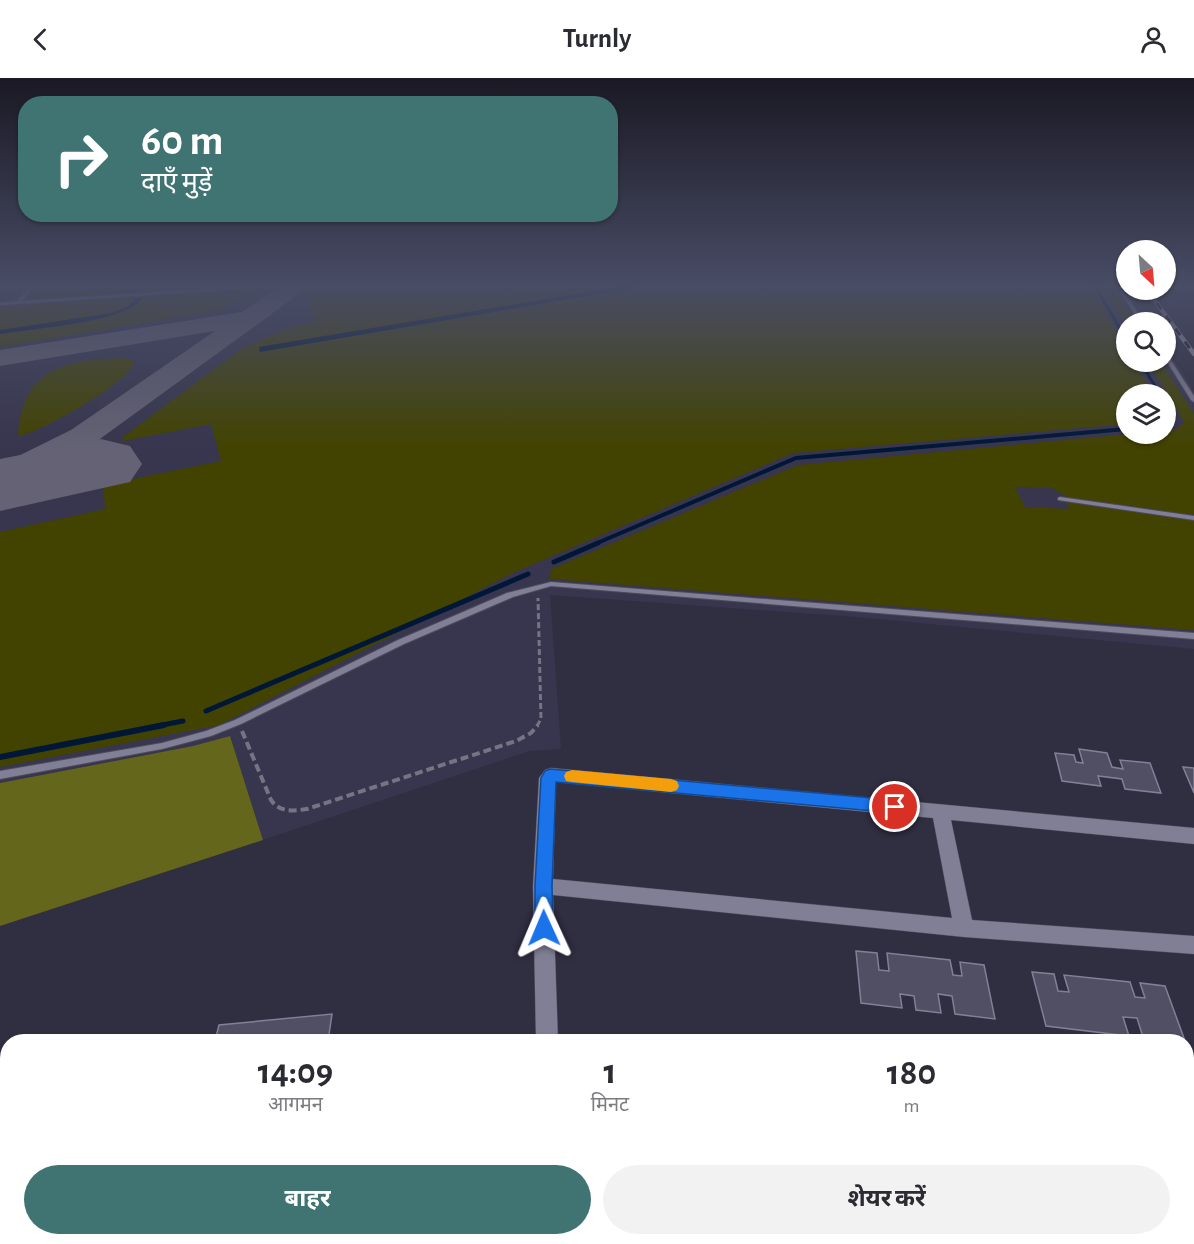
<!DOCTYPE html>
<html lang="hi">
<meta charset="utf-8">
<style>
body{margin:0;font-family:"Alegreya Sans","Noto Sans Devanagari",sans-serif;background:#f2f2f3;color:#2b2b33;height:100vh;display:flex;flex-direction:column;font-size:22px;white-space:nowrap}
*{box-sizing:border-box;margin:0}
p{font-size:20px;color:#7c7c81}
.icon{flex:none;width:33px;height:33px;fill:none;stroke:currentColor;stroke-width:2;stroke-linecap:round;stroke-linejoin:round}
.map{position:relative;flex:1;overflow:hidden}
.sheet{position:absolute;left:0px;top:956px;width:1194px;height:212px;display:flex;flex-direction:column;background:#fff;border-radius:24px 24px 0 0;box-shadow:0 2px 4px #0004}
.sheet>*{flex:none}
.banner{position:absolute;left:18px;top:18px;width:600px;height:126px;border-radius:24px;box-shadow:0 2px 4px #0004;background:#3f7473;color:#fff;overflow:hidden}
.needle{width:39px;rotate:154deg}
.buttons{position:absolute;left:1116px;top:162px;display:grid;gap:12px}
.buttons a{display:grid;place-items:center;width:60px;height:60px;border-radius:50%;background:#fff;box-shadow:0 2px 4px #0004;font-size:30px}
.pin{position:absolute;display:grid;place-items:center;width:51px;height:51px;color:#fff;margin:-26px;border:3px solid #fff;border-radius:50%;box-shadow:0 2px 6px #0007}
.me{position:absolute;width:66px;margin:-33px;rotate:359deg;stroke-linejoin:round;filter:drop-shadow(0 0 4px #0008)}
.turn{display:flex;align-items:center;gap:21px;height:126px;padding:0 24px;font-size:27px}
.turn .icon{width:78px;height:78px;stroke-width:2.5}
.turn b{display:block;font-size:42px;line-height:51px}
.eta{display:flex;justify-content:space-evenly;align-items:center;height:102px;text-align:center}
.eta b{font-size:36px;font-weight:700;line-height:42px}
.action{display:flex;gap:12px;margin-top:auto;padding:12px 24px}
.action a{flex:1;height:69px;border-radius:36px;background:#3f7473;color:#fff;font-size:24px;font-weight:700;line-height:69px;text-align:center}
.action a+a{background:#f2f2f3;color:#2b2b33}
header{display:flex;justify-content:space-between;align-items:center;height:78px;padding:0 24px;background:#fff;font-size:27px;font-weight:700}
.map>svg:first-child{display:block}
.built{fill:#38354e;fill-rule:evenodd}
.green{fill:#424300}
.forest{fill:#64661c}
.water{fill:#001737}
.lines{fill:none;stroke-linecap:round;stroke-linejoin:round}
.stream-far3{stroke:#001737;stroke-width:3}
.stream-far2{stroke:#001737;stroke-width:4}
.stream-far1{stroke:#001737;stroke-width:5}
.stream{stroke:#001737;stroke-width:6}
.taxiway{fill:#646274;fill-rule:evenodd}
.runway{fill:#646274;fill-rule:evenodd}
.building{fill:#514f64;stroke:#828097;stroke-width:1.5}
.service-casing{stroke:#4d4b5b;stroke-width:2}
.minor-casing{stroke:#4d4b5b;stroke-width:1}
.tertiary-casing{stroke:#4d4b5b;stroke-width:1}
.path-far1{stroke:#757484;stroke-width:3;stroke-dasharray:6 3;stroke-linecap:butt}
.path{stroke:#757484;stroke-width:4;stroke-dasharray:8 4;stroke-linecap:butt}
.service{fill:#817f95;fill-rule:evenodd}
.minor{fill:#817f95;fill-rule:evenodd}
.tertiary{fill:#817f95;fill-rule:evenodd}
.rail-casing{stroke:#9897a6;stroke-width:4.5}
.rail{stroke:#191820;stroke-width:3;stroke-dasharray:8;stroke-linecap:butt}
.route{fill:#1a73e8;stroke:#114b97;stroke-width:1.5}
.slow{fill:#f59e0b}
</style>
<header><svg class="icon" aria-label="back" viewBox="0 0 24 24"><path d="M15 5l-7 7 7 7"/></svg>Turnly<svg class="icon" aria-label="person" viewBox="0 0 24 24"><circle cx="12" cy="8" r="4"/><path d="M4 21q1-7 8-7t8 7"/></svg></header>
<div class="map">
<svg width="1194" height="1166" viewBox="0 0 1194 1166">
<rect width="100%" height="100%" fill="#302e41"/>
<!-- built -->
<path class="built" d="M0,208H1124L1149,244H1126V284H1166V270L1194,313V571L856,539L550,517L561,671L530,673L263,762L230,658L193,668L0,705ZM1126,316H1166V356H1126Z"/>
<!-- green -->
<path class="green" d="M36,208H79L42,210L139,208L138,213H145L150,208H234L32,221L29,216Z
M324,208H624L259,269L260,273L645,208H1090L1126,270V284H1134L1154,316H1126V346L793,375L515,494L219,647L0,689V454L105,431L103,407L221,383L211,346L122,363L123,359L242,270L286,251L316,243L307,222Z
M1102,208H1112L1136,244H1126V247Z
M263,210L220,231L201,235L0,269V256C28,251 130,244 141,220L112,235L0,252V229Z
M123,280L134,283C132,304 37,356 18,358C22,291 64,282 123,280Z
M1148,284H1161L1194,336V437L1068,419L1051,410L1015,409L1025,429L1069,431L1067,425L1068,424L1194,443V552L550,501L551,491L798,387L1129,356H1166V352L1177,351L1184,344Z"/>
<!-- forest -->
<path class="forest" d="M230,658L263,762L0,848V705L193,668Z"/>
<!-- water -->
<path class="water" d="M624,208H645L260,274L259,269Z
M135,220H142C130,244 28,251 0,256V252L112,235L129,228Z"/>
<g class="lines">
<!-- stream-far3 -->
<path class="stream-far3" d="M1095,208L1126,261
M1140,284L1160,316"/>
<!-- stream-far2 -->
<path class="stream-far2" d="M1166,326L1174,340L1166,347
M595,466L796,380L1126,351"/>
<!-- stream-far1 -->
<path class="stream-far1" d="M554,484L598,465
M206,633L528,496
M157,648L183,643"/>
<!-- stream -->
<path class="stream" d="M0,679L164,647"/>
<!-- taxiway -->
<path class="taxiway" d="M280,208H307L303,213L93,366L12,407L0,410V387L71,352L215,253L0,288V272L242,234Z"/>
<!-- runway -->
<path class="runway" d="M101,361L130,368L142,386L130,404L0,433V381Z"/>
</g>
<!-- building -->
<path class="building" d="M1079,671L1107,675L1112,689L1123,691L1120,682L1150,685L1161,715L1125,711L1122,701L1098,698L1101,708L1062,703L1055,675L1074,677L1076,684L1083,685Z
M1183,689L1194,690V715Z
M856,873L877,875L879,892L889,893L887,875L950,882L953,897L962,898L960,884L984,887L995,941L955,936L952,918L938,916L941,935L916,932L914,918L900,916L902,930L861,925Z
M1032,894L1054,896L1058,913L1069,914L1064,897L1130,904L1135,919L1145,920L1140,905L1165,908L1185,963L1143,959L1137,940L1123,939L1129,958L1046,948Z
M332,936L328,963H215L219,947Z"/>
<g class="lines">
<defs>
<path id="service" d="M30,208H34L22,223L253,208H268L266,209L0,227V225L17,223Z
M1116,208H1120L1144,244H1140Z
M1166,277L1168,278L1194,318V324L1191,322L1166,282Z
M1060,419L1194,438V442L1058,422V420Z
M551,504L1194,555V561L551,508L513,519L404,566L241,646L211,658L162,671L0,701V693L162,665L206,653L235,642L398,562L507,515Z
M0,1148L8,1151V1160H13L16,1166H1L0,1164Z"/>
<path id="minor" d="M551,690L1194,750V766L951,742L972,842L1194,858V876L964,859L553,817L558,963H536L533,808L539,700L545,692ZM556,704L933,740L952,840L553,801Z
M1186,988H1194V1010H1186Z
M538,1160H564V1166H538Z
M600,1160H838L835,1166H597Z
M940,1160H993L996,1166H942Z"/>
<path id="tertiary" d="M1189,208H1194V212H1191Z"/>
</defs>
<!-- service casing -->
<use href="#service" class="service-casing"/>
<!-- minor casing -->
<use href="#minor" class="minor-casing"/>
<!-- tertiary casing -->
<use href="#tertiary" class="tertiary-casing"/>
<!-- path-far1 -->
<path class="path-far1" d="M537,648L541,641L538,520"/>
<!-- path -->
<path class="path" d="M242,653L271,722C280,735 293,733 307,731L516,663L531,655L538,647"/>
<!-- service -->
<use href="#service" class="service"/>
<!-- minor -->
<use href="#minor" class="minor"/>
<!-- tertiary -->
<use href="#tertiary" class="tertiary"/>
<defs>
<path id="rail" d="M1147,212L1194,276"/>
</defs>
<!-- rail casing -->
<use href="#rail" class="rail-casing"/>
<!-- rail -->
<use href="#rail" class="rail"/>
</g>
<!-- sky -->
<linearGradient id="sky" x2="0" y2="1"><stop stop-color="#1a1924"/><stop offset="0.56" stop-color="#484c65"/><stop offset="1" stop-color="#484c65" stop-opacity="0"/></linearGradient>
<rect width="1194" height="371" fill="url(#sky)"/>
<!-- route -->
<path class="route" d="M550,691L895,722L900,724L903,729L900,733L895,735L556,704L552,808L553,850L551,856L544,858L538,856L535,850V808L541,700L545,693Z"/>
<!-- slow -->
<path class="slow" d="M572,692L671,701L677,703L679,708L677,712L671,714L572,704L566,703L564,698L566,694Z"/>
</svg>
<div class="buttons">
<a><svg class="needle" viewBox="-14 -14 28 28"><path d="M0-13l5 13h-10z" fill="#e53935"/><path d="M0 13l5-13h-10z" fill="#7c7c81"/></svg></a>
<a><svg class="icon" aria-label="search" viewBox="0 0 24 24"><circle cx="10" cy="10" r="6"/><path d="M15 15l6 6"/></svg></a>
<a><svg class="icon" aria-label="layers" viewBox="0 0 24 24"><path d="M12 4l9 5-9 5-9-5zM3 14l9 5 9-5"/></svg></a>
</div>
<div class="pin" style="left:895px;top:729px;background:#d93025"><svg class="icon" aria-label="arrive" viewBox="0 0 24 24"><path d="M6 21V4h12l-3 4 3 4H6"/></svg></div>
<svg class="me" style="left:544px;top:850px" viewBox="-20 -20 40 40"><path d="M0-17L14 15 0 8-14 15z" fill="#1a73e8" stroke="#fff" stroke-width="4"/></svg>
<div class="banner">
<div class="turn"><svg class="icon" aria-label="right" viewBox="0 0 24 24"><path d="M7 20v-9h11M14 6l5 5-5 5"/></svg><div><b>60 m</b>दाएँ मुड़ें</div></div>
</div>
<section class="sheet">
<div class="eta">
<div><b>14:09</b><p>आगमन</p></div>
<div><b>1</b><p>मिनट</p></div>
<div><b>180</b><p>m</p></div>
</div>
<div class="action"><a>बाहर</a><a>शेयर करें</a></div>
</section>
</div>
